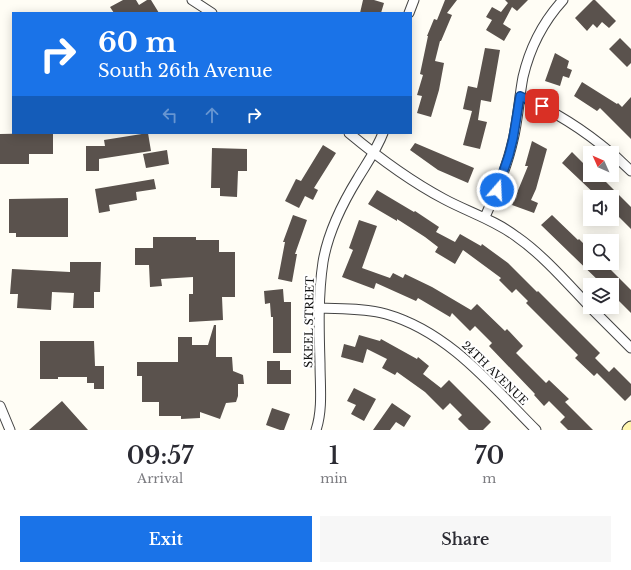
<!DOCTYPE html>
<style>
body{margin:0;font-family:"Libre Baskerville",serif;background:#f7f7f7;color:#2b2b33;height:100vh;display:flex;flex-direction:column;font-size:15px;white-space:nowrap}
*{box-sizing:border-box;margin:0}
p{font-size:13px;color:#7c7c81}
.icon{flex:none;width:22px;height:22px;fill:none;stroke:currentColor;stroke-width:2;stroke-linecap:round;stroke-linejoin:round}
.map{position:relative;height:430px;overflow:hidden}
.drawer{display:flex;flex-direction:column;background:#fff;flex:1}
.drawer>*{flex:none}
.top-card{position:absolute;left:12px;top:12px;width:400px;height:122px;border-radius:0px;box-shadow:0 2px 10px #0003;background:#1a73e8;color:#fff;overflow:hidden}
.needle{width:26px;rotate:315deg}
.buttons{position:absolute;left:583px;top:146px;display:grid;gap:8px}
.buttons a{display:grid;place-items:center;width:36px;height:36px;border-radius:0px;background:#fff;box-shadow:0 2px 10px #0003;font-size:20px}
.pin{position:absolute;display:grid;place-items:center;width:34px;height:34px;color:#fff;margin:-17px;border-radius:8px;box-shadow:0 2px 6px #0006}
.me{position:absolute;width:44px;margin:-22px;rotate:19deg;stroke-linejoin:round;filter:drop-shadow(0 0 3px #0008)}
.turn{display:flex;align-items:center;gap:14px;height:84px;padding:0 20px;font-size:18px}
.turn .icon{width:52px;height:52px;stroke-width:2.5}
.turn b{display:block;font-size:28px;line-height:34px}
.lanes{display:flex;align-items:center;height:38px;padding:0 20px;background:#0003;justify-content:center;gap:20px;direction:ltr}
.lanes .off{opacity:.35}
.eta{display:flex;justify-content:space-evenly;align-items:center;height:68px;text-align:center}
.eta b{font-size:24px;font-weight:600;line-height:28px}
.action{display:flex;gap:8px;margin-top:auto;padding:8px 20px}
.action a{flex:1;height:46px;border-radius:0px;background:#1a73e8;color:#fff;font-size:16px;font-weight:600;line-height:46px;text-align:center}
.action a+a{background:#f7f7f7;color:#2b2b33}
.map>svg:first-child{display:block}
.building{fill:#5a524d}
.lines{fill:none;stroke-linecap:round;stroke-linejoin:round}
.street-casing{stroke:#444;stroke-width:11}
.secondary-casing{stroke:#333;stroke-width:15}
.street{stroke:#fff;stroke-width:9}
.secondary{stroke:#fff6b0;stroke-width:13}
.route-casing{stroke:#114b97;stroke-width:10}
.route{stroke:#1a73e8;stroke-width:7}
.labels{text-anchor:middle;dominant-baseline:central;stroke-width:4;stroke-linejoin:round;paint-order:stroke}
.street-label{font-size:11px;fill:#111;stroke:#fff}
</style>
<div class="map">
<svg width="631" height="430" viewBox="0 0 631 430">
<rect width="100%" height="100%" fill="#fffdf5"/>
<!-- building -->
<path class="building" d="M123,0H136L139,5L147,0H151L159,13H114L110,7Z
M363,0H374L384,3L381,13H360Z
M445,0H457L447,13L452,15L441,41H440L435,61L444,63L439,90L431,117L417,113L422,96L417,95L423,75L420,74L428,36H427L434,19L437,20Z
M505,0H528L517,11L512,7L503,24L511,29L504,41L486,30L492,20L486,17L492,7L501,12L508,3Z
M593,0H595L616,21L609,28L602,22L597,28L593,24L587,31L575,18Z
M620,38L631,49V63L627,67L609,49Z
M485,48L500,50L491,102L481,100L478,120L487,122L480,149L463,145L472,111L463,109L468,86L477,88Z
M555,53L569,61L567,68L572,70L569,78L563,76L560,86L545,81Z
M582,82L617,104L618,103L622,107L631,97V139L600,108L597,111L574,96Z
M53,133V154H29V164H0V134Z
M148,133L151,151L99,159V171H86V146H105L104,140Z
M532,141L547,149L536,189L531,200L538,203L534,213L512,205L528,166H525Z
M415,143L474,168L468,183L438,170L410,150Z
M323,145L336,153L314,188L318,190L313,200L305,196L299,208L285,201L296,179L301,181Z
M212,148L247,149V171H238L237,197L220,196V188H211Z
M167,150L169,164L146,168L143,154Z
M572,152L590,170V175H599L631,207V229L612,210V197H598L562,163Z
M154,179L156,189L136,192L137,200L109,205L110,211L99,213L95,189Z
M377,190L414,212L415,211L439,227L436,232L455,242L460,234L481,246L482,244L508,263L537,292L538,291L600,353L595,358L609,372L614,367L631,384V395L625,401L597,373L594,376L575,358L578,355L526,303L528,301L516,289L512,293L499,280L501,278L463,250L455,264L435,252L438,247L425,237L397,219V221L368,204Z
M68,198V237H16V233H9V199Z
M293,215L307,220L295,254H297L292,282L278,279L285,242H283Z
M552,215L578,240L579,239L590,250V263H604L631,290V313L612,294V285H603L541,225Z
M359,220L377,226L362,268L390,278L393,273L403,278L405,274L432,287L471,310L477,304L505,331L507,329L523,346L516,353L546,383L549,380L569,399L565,402L593,430H568L560,422L565,417L549,401L544,406L534,395L535,394L489,346L492,343L475,326L470,331L452,313L450,317L418,298L416,301L376,283L374,289L342,277L353,250L349,248Z
M153,237H196V240H219V252H235V297H222L223,320L189,322V294H193V277L161,279L162,286L150,287L149,265H135V248H153Z
M70,262H101L100,292H94V308H73L74,293L52,292L51,310L17,308L18,294H10L12,269L70,272Z
M283,289L284,302H291V353H273V317H271L270,303L265,304L264,291Z
M214,325H216V357H232L233,371L243,375L244,384H238V396L236,402L226,403L220,419L200,412V418L181,419V416H159V402H142V376H137V362H178V337H192V345H208Z
M359,335L380,341L381,339L417,359L418,357L429,366L423,374L441,388L449,380L491,422L483,430H469L458,419L462,415L450,403L443,410L425,392L397,372L395,375L382,368L387,359L367,349L363,363L341,357L344,344L355,347Z
M40,341H94L95,366H104V389H94V383H87V377H58V379H40Z
M267,361H280V370H291V384H267Z
M354,388L376,399L364,421L351,414L356,405L347,401Z
M62,401L88,430H29Z
M392,403L411,416L404,427L396,422L390,430H373Z
M272,408L290,414L284,430H280L266,425Z"/>
<g class="lines">
<defs>
<path id="street" d="M192,0L212,13
M409,13L414,0
M520,96C554,111 583,129 611,153
M349,133C379,158 410,181 444,199C468,212 495,220 517,237C543,255 568,284 590,307
M612,153L631,171
M485,217C496,192 507,167 513,140C518,120 519,98 523,77C530,47 542,23 563,0
M590,307L631,348
M320,308C342,309 365,308 386,314C449,332 491,385 536,430
M0,406L10,430
M316,430C323,409 320,385 320,363C319,330 318,295 323,262C328,232 342,204 358,178C367,163 377,149 383,133"/>
<path id="secondary" d="M629,430L631,428"/>
</defs>
<!-- street casing -->
<use href="#street" class="street-casing"/>
<!-- secondary casing -->
<use href="#secondary" class="secondary-casing"/>
<!-- street -->
<use href="#street" class="street"/>
<!-- secondary -->
<use href="#secondary" class="secondary"/>
</g>
<g class="lines">
<defs>
<path id="route" d="M497,190L509,155L513,139L520,96L542,106"/>
</defs>
<!-- route casing -->
<use href="#route" class="route-casing"/>
<!-- route -->
<use href="#route" class="route"/>
</g>
<g class="labels">
<!-- street labels -->
<g class="street-label">
<text transform="translate(309 322) rotate(-89)">SKEEL STREET</text>
<text transform="translate(495 373) rotate(44)">24TH AVENUE</text>
</g>
</g>
</svg>
<div class="buttons">
<a><svg class="needle" viewBox="-14 -14 28 28"><path d="M0-13l5 13h-10z" fill="#e53935"/><path d="M0 13l5-13h-10z" fill="#7c7c81"/></svg></a>
<a><svg class="icon" aria-label="sound" viewBox="0 0 24 24"><path d="M4 9h4l5-4v14l-5-4H4zM17 9q2 3 0 6"/></svg></a>
<a><svg class="icon" aria-label="search" viewBox="0 0 24 24"><circle cx="10" cy="10" r="6"/><path d="M15 15l6 6"/></svg></a>
<a><svg class="icon" aria-label="layers" viewBox="0 0 24 24"><path d="M12 4l9 5-9 5-9-5zM3 14l9 5 9-5"/></svg></a>
</div>
<div class="pin" style="left:542px;top:106px;background:#d93025"><svg class="icon" aria-label="arrive" viewBox="0 0 24 24"><path d="M6 21V4h12l-3 4 3 4H6"/></svg></div>
<svg class="me" style="left:497px;top:190px" viewBox="-20 -20 40 40"><circle r="17" fill="#1a73e8" stroke="#fff" stroke-width="3"/><path d="M0-11L8 9 0 5-8 9z" fill="#fff"/></svg>
<div class="top-card">
<div class="turn"><svg class="icon" aria-label="right" viewBox="0 0 24 24"><path d="M7 20v-9h11M14 6l5 5-5 5"/></svg><div><b>60 m</b>South 26th Avenue</div></div>
<div class="lanes"><svg class="icon off" aria-label="left" viewBox="0 0 24 24"><path d="M17 20v-9H6M10 6l-5 5 5 5"/></svg><svg class="icon off" aria-label="ahead" viewBox="0 0 24 24"><path d="M12 20V5M6 11l6-6 6 6"/></svg><svg class="icon" aria-label="right" viewBox="0 0 24 24"><path d="M7 20v-9h11M14 6l5 5-5 5"/></svg></div>
</div>
</div>
<section class="drawer">
<div class="eta">
<div><b>09:57</b><p>Arrival</p></div>
<div><b>1</b><p>min</p></div>
<div><b>70</b><p>m</p></div>
</div>
<div class="action"><a>Exit</a><a>Share</a></div>
</section>
